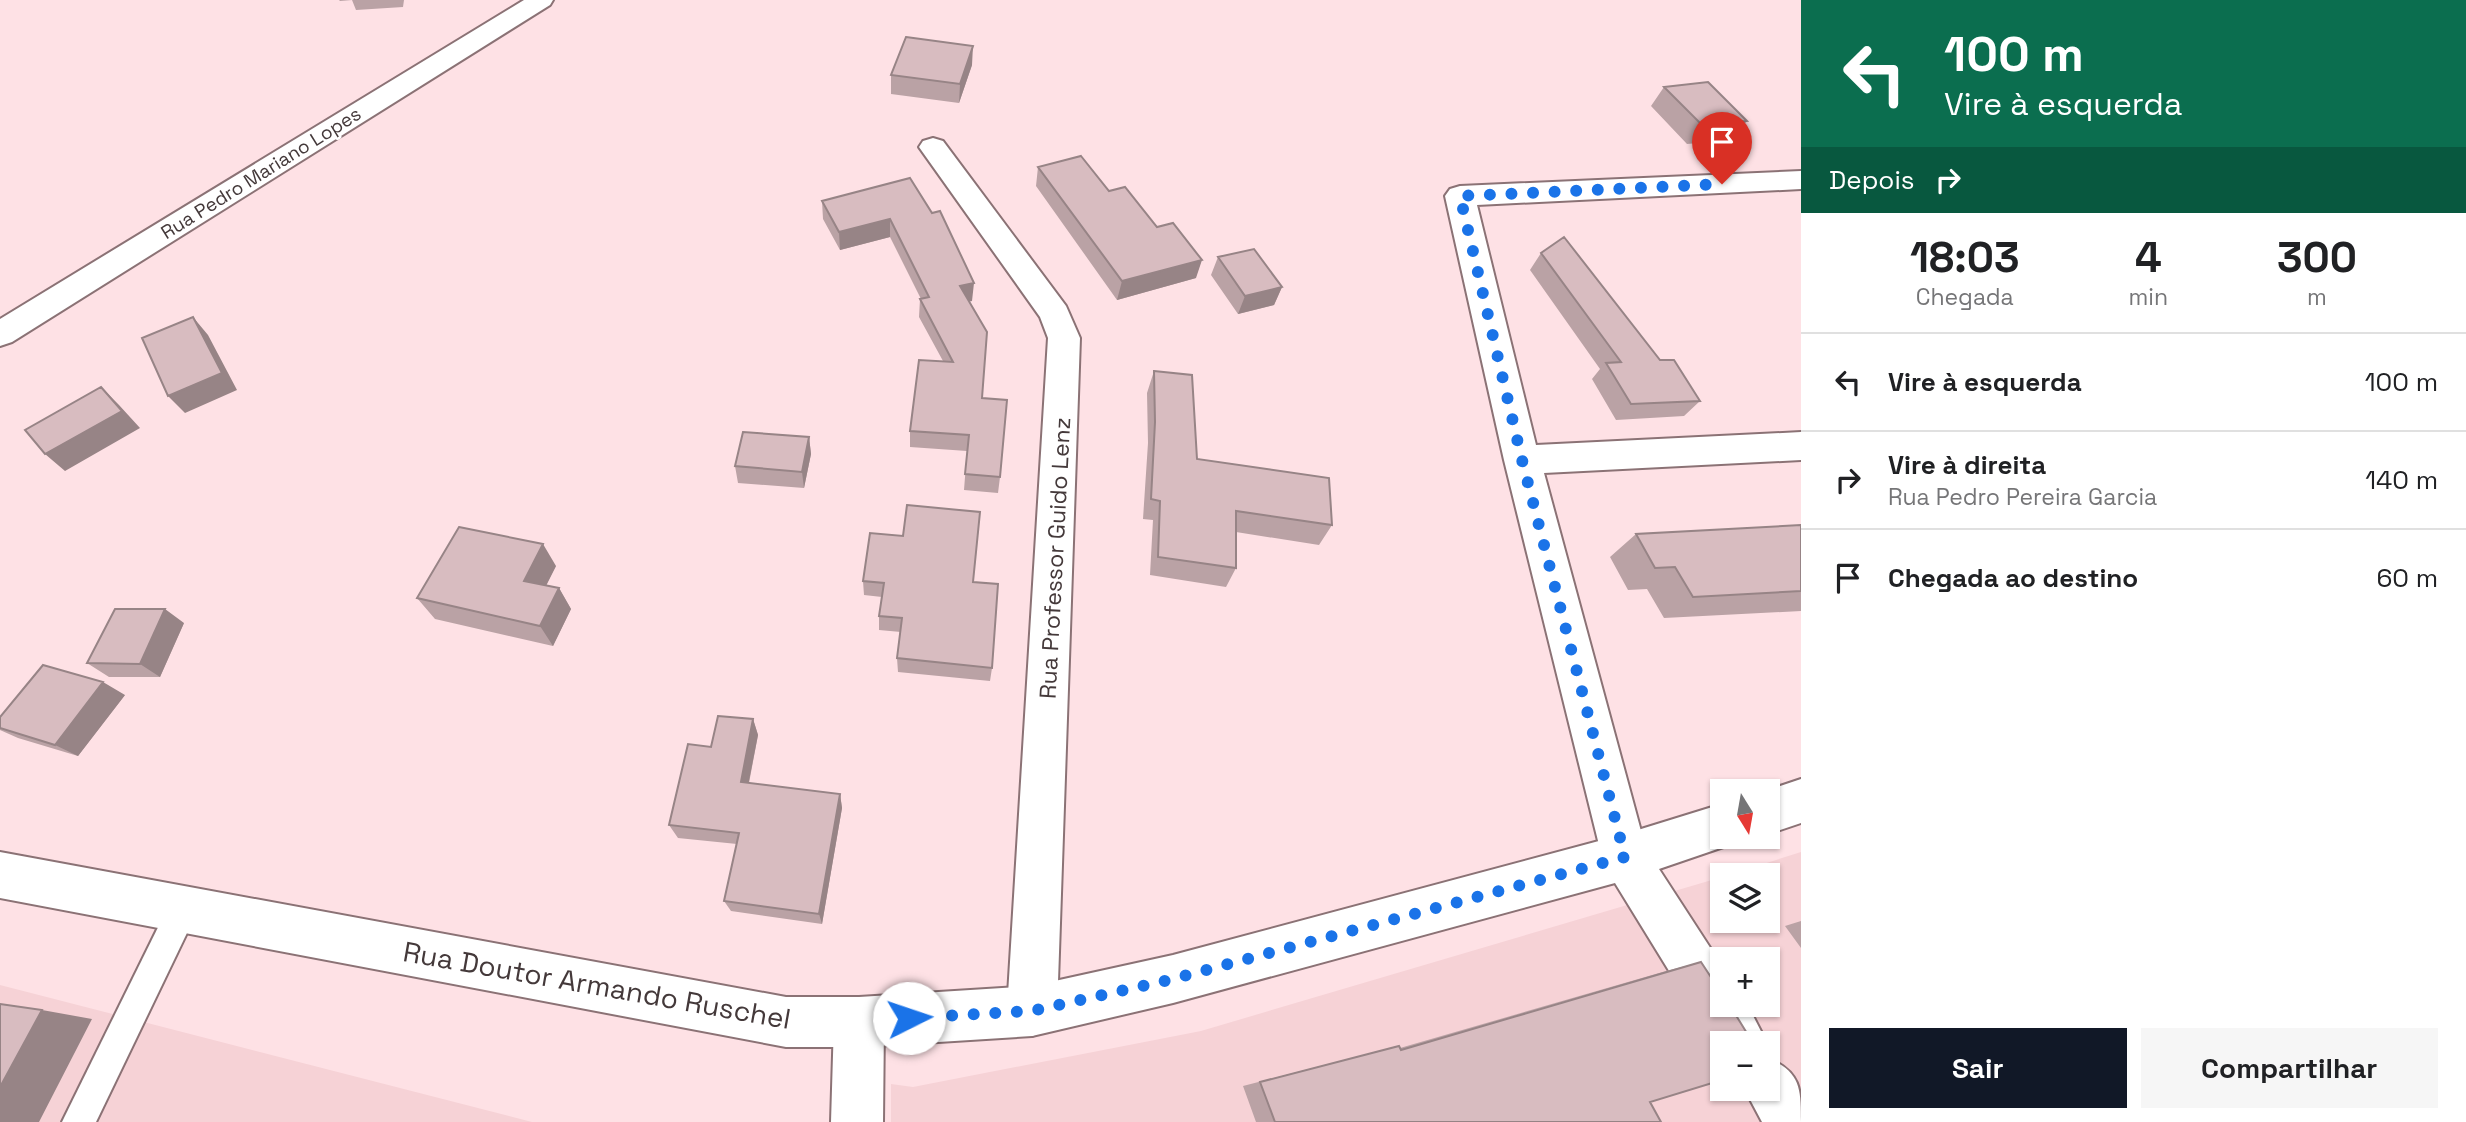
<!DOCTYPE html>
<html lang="pt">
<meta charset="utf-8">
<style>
body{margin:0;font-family:"Space Grotesk",sans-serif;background:#f6f6f6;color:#202124;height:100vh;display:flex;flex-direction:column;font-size:26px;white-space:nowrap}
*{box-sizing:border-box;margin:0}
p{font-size:23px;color:#757577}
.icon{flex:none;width:38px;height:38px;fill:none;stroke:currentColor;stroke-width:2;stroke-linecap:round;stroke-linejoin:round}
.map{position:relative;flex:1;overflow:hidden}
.drawer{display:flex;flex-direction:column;background:#fff;width:665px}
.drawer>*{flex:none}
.guide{background:#0b6e4f;color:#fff;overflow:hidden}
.needle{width:46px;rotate:169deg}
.buttons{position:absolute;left:1710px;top:779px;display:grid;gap:14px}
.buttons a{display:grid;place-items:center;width:70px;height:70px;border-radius:0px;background:#fff;box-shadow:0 2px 5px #0004;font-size:35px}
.pin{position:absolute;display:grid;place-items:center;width:60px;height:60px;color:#fff;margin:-72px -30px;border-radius:50% 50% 50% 0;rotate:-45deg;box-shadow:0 0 7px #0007}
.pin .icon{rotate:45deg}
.me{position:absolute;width:77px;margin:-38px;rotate:86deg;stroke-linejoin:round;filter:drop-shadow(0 0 5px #0008)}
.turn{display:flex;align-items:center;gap:24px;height:147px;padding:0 28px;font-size:32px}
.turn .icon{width:91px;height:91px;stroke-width:2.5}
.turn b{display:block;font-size:49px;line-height:60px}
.then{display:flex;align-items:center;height:66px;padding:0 28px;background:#0003;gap:14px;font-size:26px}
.eta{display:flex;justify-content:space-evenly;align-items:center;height:119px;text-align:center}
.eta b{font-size:42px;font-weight:600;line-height:49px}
.primary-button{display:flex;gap:14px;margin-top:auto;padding:14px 28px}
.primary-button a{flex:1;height:80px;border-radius:0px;background:#111827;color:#fff;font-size:28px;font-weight:600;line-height:80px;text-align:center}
.primary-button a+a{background:#f6f6f6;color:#202124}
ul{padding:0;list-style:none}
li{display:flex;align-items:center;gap:21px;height:98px;padding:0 28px;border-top:2px solid #e0e0e0}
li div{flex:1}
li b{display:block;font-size:26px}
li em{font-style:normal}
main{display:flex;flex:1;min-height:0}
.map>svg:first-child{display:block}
.built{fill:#f6d2d6;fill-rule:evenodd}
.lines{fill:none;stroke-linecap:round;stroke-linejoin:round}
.lane-casing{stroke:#8b7275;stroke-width:4}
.street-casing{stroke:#8b7275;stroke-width:4}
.secondary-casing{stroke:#8b7275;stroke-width:4}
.lane{fill:#fff;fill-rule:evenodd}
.street{fill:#fff;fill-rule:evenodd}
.secondary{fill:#fff;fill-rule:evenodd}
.wall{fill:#baa2a5}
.shaded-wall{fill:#978486}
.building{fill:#d8bcc0;stroke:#978486;stroke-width:2}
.route{stroke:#1a73e8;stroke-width:12;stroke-dasharray:0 21.6}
.labels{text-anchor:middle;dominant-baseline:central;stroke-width:5;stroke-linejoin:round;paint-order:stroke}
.far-street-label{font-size:19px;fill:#44393a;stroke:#fff}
.street-label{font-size:23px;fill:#44393a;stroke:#fff}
.near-street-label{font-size:28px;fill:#44393a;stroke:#fff}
</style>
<main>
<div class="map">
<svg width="1801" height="1122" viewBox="0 0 1801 1122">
<rect width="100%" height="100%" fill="#fee1e5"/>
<!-- built -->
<path class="built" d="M1801,852V1122H891V1084L913,1087L1201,1031L1722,877V920H1768V875H1729ZM1722,959H1768V1004H1722ZM1722,1043H1768V1088H1722Z
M0,985L532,1122H0Z"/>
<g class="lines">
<defs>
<path id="lane" d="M183,895L194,899L198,910L96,1122H62L172,899Z"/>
<path id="street" d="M524,0H553L550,5L12,342L0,346V319Z
M933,138L943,141L1066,306L1080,338L1057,1011L1050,1029L1032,1036L1014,1029L1007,1011L1048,338L1040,317L919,147L923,141Z
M1801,171V189L1477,205L1536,445L1801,432V460L1544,473L1648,857L1641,873L1625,880L1609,873L1602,857L1504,460L1445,196L1450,189L1460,186Z
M859,997L877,1004L884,1022L883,1122H831L834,1022L841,1004Z"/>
<path id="secondary" d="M1801,779V823L1768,834L1765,791Z
M1722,804V836H1740L1738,842L1659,869L1722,966V1004H1747L1767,1043H1722V1057L1615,883L1173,1003L1032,1036L859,1047H786L0,898V852L786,997H859L1032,986L1173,955L1625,834Z
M1768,1058C1801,1072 1801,1089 1801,1122H1762L1744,1088H1768Z"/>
</defs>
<!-- lane casing -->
<use href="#lane" class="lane-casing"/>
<!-- street casing -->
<use href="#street" class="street-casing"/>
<!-- secondary casing -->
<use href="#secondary" class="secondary-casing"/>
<!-- lane -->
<use href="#lane" class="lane"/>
<!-- street -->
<use href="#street" class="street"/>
<!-- secondary -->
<use href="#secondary" class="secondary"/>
</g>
<!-- wall -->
<path class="wall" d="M339,0H404L403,7L356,10L352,0L340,1Z
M972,65L959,103L891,94V75Z
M1664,87L1747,121L1731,140L1687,144L1651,106Z
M1038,167L1109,191L1196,278L1117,300L1036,186Z
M910,178L972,301H969L982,398L1000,477L998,493L964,490L967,451L910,447V431L943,361L919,317L920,299H921L890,237L840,250L823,219L822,201Z
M1541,253L1660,360L1700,401L1684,416L1616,420L1592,379L1600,369L1530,270Z
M1218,257L1282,287L1274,305L1238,314L1211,275Z
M1154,371L1197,459L1332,525L1319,545L1236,532V568L1226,587L1150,575L1153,520L1143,519L1148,443L1147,393Z
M809,437L811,454L804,488L738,483L735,466Z
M1801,525V611L1664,618L1647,589L1628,590L1610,557L1636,534Z
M556,566L546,585L559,588L571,609L553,646L435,619L417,598Z
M863,581L973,582L992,668L990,681L898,672L897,658L901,632L879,630V616L882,597L864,595Z
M184,623L160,677H109L87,663Z
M125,695L78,756L18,738L0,730V717Z
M753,719L758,735L749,783L840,794L842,808L822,924L731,911L724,901L737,844L678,838L669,825L711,747Z
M1801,921V948L1785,926Z
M1701,962L1650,1102L1661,1122H1256L1243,1086L1399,1046L1400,1048L1666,971Z"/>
<!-- shaded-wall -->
<path class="shaded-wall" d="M973,46L972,65L959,103L960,84Z
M890,219V237L840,250L839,232Z
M1202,260L1196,278L1117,300L1122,281Z
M974,283L972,301L959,304L960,286Z
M1282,287L1274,305L1238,314L1245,296Z
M193,317L208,335L237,390L185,413L168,396Z
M101,387L119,405L140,428L65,471L45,454Z
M809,437L811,454L804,488L802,472Z
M543,544L556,566L538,602L524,581Z
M559,588L571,609L553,646L540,626Z
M165,609L184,623L160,677L140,664Z
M103,682L125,695L78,756L55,745Z
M753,719L758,735L746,796L741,782Z
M840,794L842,808L822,924L819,914Z
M42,1010L92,1019L39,1122H0V1087Z"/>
<!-- building -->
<path class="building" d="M906,37L973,46L960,84L891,75Z
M1708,82L1747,121L1702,125L1664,87Z
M1081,156L1109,191L1125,187L1157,227L1173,223L1202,260L1122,281L1038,167Z
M910,178L932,213L940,211L974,283L960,286L987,332L982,398L1007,400L1000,477L965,474L969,435L910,431L919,360L953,362L920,299L929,297L890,219L839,232L822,201Z
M1564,237L1660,360H1674L1700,401L1631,404L1606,363L1621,362L1541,253Z
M1254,249L1282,287L1245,296L1218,257Z
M193,317L222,373L168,396L142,338Z
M1154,371L1192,375L1197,459L1329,478L1332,525L1236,511V568L1158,557L1160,501L1151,499L1155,422Z
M101,387L122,411L45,454L25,430Z
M743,432L809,437L802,472L735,466Z
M907,505L980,512L973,582L998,584L992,668L897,658L902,618L879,616L884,583L863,581L870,533L903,536Z
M1801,525V591L1693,597L1675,567L1655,568L1636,534Z
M459,527L543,544L524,581L559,588L540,626L417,598Z
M115,609H165L140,664L87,663Z
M43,665L103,682L55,745L0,728V717Z
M718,716L753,719L741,782L840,794L819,914L724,901L739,833L669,825L688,744L711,747Z
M1701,962L1722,994V1004H1729L1753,1043H1722V1080L1650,1102L1661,1122H1275L1260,1082L1399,1046L1401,1050Z
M0,1004L42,1010L0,1087Z
M1768,1055L1774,1065L1768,1067Z"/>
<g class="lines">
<!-- route -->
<path class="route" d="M909,1018L1032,1011L1173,979L1625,857L1522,460L1460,196L1722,184"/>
</g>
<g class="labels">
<!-- far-street labels -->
<g class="far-street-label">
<text transform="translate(261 173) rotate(-32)">Rua Pedro Mariano Lopes</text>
</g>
<!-- street labels -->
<g class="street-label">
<text transform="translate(1055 558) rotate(-87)">Rua Professor Guido Lenz</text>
</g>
<!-- near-street labels -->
<g class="near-street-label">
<text transform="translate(597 985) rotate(10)">Rua Doutor Armando Ruschel</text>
</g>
</g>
</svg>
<div class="buttons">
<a><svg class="needle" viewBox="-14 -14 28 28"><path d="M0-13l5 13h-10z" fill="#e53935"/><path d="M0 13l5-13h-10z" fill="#757577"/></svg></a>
<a><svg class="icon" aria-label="layers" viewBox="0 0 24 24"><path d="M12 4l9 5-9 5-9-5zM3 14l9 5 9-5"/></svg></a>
<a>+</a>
<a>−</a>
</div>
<div class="pin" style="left:1722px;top:184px;background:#d93025"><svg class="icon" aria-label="arrive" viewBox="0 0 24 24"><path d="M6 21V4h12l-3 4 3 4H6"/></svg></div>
<svg class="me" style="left:909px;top:1018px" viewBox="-20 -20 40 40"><circle r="19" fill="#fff"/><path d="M0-13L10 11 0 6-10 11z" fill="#1a73e8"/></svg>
</div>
<section class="drawer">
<div class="guide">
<div class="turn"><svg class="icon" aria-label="left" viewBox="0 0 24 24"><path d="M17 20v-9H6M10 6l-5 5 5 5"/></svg><div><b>100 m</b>Vire à esquerda</div></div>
<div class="then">Depois<svg class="icon" aria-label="right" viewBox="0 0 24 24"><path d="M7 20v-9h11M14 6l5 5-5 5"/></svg></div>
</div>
<div class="eta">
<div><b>18:03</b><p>Chegada</p></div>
<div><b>4</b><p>min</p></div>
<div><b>300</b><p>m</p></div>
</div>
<ul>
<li><svg class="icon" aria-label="left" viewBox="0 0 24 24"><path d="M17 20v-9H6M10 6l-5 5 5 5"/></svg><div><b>Vire à esquerda</b></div><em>100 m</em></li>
<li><svg class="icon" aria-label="right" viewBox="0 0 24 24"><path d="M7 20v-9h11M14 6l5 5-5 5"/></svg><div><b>Vire à direita</b><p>Rua Pedro Pereira Garcia</p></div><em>140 m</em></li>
<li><svg class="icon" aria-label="arrive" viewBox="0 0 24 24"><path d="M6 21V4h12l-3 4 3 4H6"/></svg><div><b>Chegada ao destino</b></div><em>60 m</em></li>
</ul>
<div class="primary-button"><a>Sair</a><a>Compartilhar</a></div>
</section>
</main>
